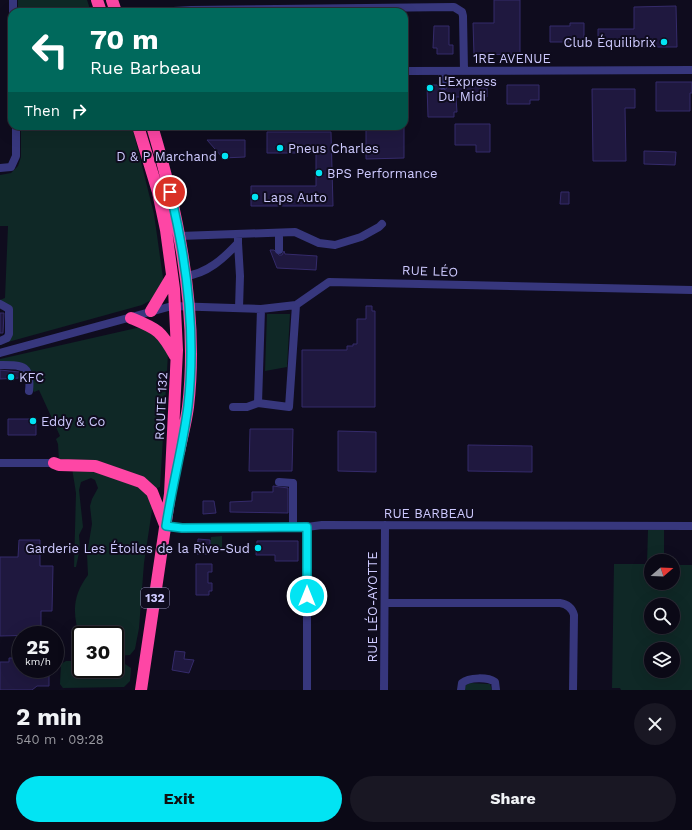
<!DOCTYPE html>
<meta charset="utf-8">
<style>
body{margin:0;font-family:"Work Sans",sans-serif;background:#191723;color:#f1f3f6;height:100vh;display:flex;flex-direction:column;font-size:15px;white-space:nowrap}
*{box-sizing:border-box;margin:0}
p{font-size:13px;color:#9a9aa1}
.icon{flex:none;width:22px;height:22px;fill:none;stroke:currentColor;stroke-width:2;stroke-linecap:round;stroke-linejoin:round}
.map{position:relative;height:690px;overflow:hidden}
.sheet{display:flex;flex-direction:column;background:#0b0916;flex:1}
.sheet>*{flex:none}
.hud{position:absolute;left:8px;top:8px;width:400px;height:122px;border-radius:12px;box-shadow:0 4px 16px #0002,0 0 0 1px #2b2a35;background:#00695c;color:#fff;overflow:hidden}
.needle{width:26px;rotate:71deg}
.fabs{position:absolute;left:644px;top:554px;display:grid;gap:8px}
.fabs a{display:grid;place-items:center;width:36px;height:36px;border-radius:50%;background:#0b0916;box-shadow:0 4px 16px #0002,0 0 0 1px #2b2a35;font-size:20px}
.speed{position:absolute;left:12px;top:626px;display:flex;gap:8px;font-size:20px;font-weight:700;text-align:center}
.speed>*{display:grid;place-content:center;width:52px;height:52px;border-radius:50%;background:#0b0916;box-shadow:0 4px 16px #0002,0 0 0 1px #2b2a35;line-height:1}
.speed small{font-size:10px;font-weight:400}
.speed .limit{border:2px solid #111;border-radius:6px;background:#fff;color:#111}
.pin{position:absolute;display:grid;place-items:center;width:34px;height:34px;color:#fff;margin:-17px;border:2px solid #fff;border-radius:50%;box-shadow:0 1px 4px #0007}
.me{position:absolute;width:44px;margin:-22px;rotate:0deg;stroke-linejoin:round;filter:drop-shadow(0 0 3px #0008)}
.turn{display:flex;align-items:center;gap:14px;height:84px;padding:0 16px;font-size:18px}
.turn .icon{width:52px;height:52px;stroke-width:2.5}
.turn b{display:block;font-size:28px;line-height:34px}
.then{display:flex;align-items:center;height:38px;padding:0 16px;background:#0003;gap:8px;font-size:15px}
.round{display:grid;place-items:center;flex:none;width:42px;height:42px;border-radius:21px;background:#191723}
.headline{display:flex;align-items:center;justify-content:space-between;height:68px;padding:0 16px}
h1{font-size:24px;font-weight:700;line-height:30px}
.action{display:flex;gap:8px;margin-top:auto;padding:8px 16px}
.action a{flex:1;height:46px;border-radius:24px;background:#02e4f3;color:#111;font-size:16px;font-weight:700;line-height:46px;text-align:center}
.action a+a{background:#191723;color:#f1f3f6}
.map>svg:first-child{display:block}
.green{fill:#0f2826;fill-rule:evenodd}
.building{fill:#1f183f;stroke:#352b6b}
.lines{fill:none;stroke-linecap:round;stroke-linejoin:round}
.minor{stroke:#37377d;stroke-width:8}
.highway{stroke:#fe46a5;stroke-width:12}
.route-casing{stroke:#01949e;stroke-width:10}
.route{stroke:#02e4f3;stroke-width:7}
.poi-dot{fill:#02e4f3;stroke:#0f0c1e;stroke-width:1.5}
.labels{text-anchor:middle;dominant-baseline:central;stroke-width:4;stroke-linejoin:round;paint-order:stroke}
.shield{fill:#0f0c1e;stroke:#9591bc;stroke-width:1}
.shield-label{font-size:12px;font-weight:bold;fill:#cecaff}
.poi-label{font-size:13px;fill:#cecaff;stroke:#0f0c1e;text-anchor:start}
.street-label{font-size:13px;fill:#cecaff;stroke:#0f0c1e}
</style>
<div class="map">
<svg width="692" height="690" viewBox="0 0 692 690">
<rect width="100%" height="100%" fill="#0f0c1e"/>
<!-- green -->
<path class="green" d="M18,0H87L91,12H18Z
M21,126H132L154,214L163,278V283L153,299L142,305L8,342L11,310L0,300L5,298L8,226H0V175L11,173L18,166L21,157Z
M267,314H290L287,367L265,371Z
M141,327L154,332L168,354L160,487L154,489L59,461L58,444L56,439L60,436L39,390L34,392L32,389C25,361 30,363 0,362V359Z
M72,468L87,469L143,488L152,504V510L144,563L139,628L135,649L130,655L115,656V635H81V640C72,615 72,596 88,575L87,554L92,524L90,506L92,499L98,488L95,480L91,478L81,482L79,490L83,527L79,535L80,548L76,567H74L76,493Z
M648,530H664V561H651V583H673V565H692V690H621L620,688H612L614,564H647ZM651,605H673V627H651ZM651,649H673V671H651Z
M222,536V548H210L211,537Z
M66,661H81V669H115V663L125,664L131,668L130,681L124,687L63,688L60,684L61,664Z
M470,683L490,684L492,690H464L466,685Z"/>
<!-- building -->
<path class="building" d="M494,0H520V54L474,55L473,23H494Z
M676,6L677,47H598V29H634V7Z
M570,23H584V42H550V26H570Z
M434,26H449V45H453V54H437V48H433Z
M656,82H692V93H690V111H656Z
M487,84V97H456L457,112H454V117H428L427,85H437L439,88L443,90L446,89L448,85Z
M507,85H539V100H530V104H507Z
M592,89H635V108H625L626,161H593Z
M455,124H490V152H476V145H455Z
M366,126H404V158L366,159Z
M267,132H331L333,206H251V186H316V153H267Z
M207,140H245V157L223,158Z
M644,151L676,152L675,165L644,164Z
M561,192H569V204H560Z
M270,250H274L279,255H282L284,251L285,254L317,256L316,270L277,268Z
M366,306H372V311H375V407H302V350H347V346H353V344H357V319H366Z
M0,313H4L3,333H0Z
M0,370L19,372V378L0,379Z
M8,419H36V435H8Z
M250,429H293L292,471H249Z
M338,431L376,432V472L338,471Z
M468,445L532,446V472L468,471Z
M273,486L288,488V513L230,512V502L252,501V492H273Z
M203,501H214L216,513L203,514Z
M198,539L210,540V554H197Z
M19,540H40V566H53L52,611H41V632L40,635L0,636V557H18Z
M257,541H298V561H275V555H256Z
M196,564H212V572H208V583H212V591H209V595H196Z
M175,651L185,652L184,659L194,660L189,673L172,670Z
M9,658H21V669H49V686H37L32,690H0V662H9Z"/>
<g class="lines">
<!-- minor -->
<path class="minor" d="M13,0V12
M156,12L191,10L454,7L462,12L463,16L464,71
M404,71L692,70
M442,71L443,85
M0,168L11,167L16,156V126
M279,233V250
M180,236L295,232L319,243L335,245L361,237L379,227L382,224
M238,243L240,276L239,308
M185,276C207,274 224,258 238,243V235
M0,304L9,309V334L7,338L0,341
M261,309L258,403L289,407L296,305
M0,353L172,306L261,309L296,305L329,282L692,290
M0,365C22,365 32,364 29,391
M233,407H247L258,403
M0,463H54
M279,482L293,483V527
M166,526L182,528L307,527L322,525L692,526
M385,603H560C567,604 572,608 574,615L573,690
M307,690V527
M384,690L385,525
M461,690L462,683C469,677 488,677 495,682L496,690"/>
<!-- highway -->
<path class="highway" d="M97,0L101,12
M112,0L116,12
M138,126L158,192L166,230L174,289L177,350L170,494L141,690
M152,126C179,215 199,314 188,407C186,422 182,437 179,452
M151,311L172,276
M131,318C157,329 161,330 175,356
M54,463L59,465L95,466L141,482L152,492L165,525"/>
</g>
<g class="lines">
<defs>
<path id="route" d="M170,192C187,261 196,336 188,406C183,446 172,486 166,526L182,528L307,527V596"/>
</defs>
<!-- route casing -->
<use href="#route" class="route-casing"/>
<!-- route -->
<use href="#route" class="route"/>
</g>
<!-- markers -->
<g class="poi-dot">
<circle cx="664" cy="42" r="4"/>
<circle cx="430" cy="88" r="4"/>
<circle cx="280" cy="148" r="4"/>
<circle cx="225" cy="156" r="4"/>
<circle cx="319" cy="173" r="4"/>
<circle cx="255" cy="197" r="4"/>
<circle cx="11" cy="377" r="4"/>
<circle cx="33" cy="421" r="4"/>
<circle cx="258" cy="548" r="4"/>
</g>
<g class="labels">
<!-- shield labels -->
<rect class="shield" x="141" y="588" width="28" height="20" rx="3"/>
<g class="shield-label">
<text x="155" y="598">132</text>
</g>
<!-- poi labels -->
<g class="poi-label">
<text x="656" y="42" text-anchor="end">Club Équilibrix</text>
<text x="438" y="81">L'Express<tspan x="438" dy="15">Du Midi</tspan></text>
<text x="288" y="148">Pneus Charles</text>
<text x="217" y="156" text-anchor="end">D &amp; P Marchand</text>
<text x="327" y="173">BPS Performance</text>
<text x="263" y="197">Laps Auto</text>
<text x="19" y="377">KFC</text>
<text x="41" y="421">Eddy &amp; Co</text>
<text x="250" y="548" text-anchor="end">Garderie Les Étoiles de la Rive-Sud</text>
</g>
<!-- street labels -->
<g class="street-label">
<text x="512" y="58">1RE AVENUE</text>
<text transform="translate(430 271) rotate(2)">RUE LÉO</text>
<text transform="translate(161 406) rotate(-87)">ROUTE 132</text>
<text x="429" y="513">RUE BARBEAU</text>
<text transform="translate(372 607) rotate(-90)">RUE LÉO-AYOTTE</text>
</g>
</g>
</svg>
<div class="fabs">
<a><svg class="needle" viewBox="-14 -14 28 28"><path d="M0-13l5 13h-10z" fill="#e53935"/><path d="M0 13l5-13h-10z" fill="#9a9aa1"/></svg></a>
<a><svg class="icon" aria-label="search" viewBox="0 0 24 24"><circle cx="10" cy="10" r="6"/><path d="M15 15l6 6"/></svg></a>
<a><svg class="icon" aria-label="layers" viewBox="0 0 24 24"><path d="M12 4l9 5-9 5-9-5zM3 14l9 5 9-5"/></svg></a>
</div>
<div class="speed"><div>25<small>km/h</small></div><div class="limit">30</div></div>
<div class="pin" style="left:170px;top:192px;background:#d93025"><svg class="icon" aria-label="arrive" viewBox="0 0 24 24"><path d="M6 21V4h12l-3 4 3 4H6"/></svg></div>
<svg class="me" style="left:307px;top:596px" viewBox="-20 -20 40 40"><circle r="17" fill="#02e4f3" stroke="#fff" stroke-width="3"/><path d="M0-11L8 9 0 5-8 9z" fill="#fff"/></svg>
<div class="hud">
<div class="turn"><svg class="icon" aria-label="left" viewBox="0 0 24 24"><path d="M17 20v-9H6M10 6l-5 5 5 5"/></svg><div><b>70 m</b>Rue Barbeau</div></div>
<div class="then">Then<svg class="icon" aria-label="right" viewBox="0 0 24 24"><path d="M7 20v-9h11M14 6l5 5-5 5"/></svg></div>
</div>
</div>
<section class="sheet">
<div class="headline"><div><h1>2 min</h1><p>540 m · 09:28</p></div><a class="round"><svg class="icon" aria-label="close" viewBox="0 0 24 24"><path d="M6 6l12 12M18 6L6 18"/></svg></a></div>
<div class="action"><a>Exit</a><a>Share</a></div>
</section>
